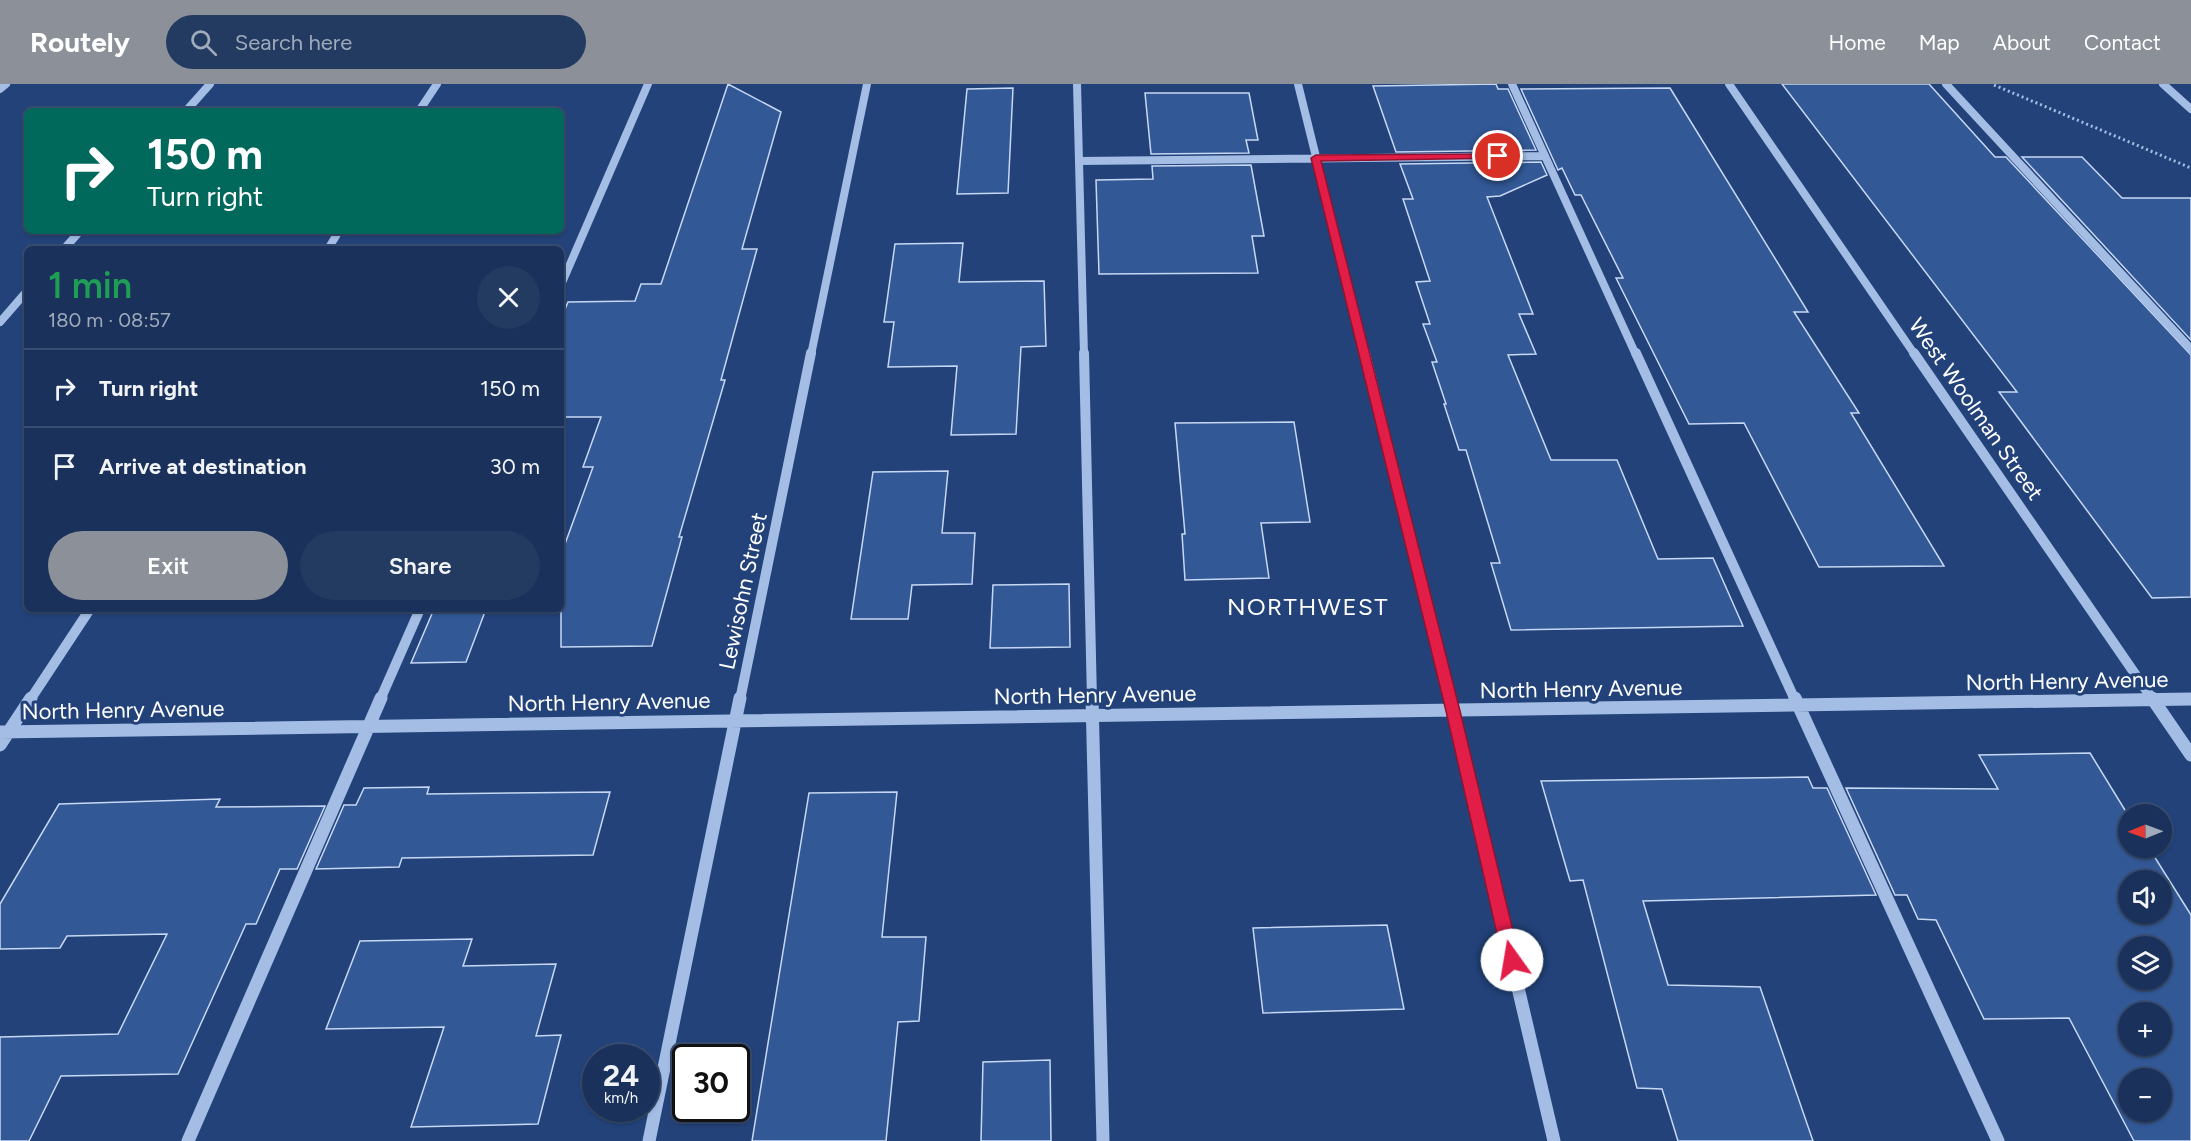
<!DOCTYPE html>
<meta charset="utf-8">
<style>
body{margin:0;font-family:Figtree,sans-serif;background:#233a61;color:#f1f3f6;height:100vh;display:flex;flex-direction:column;font-size:22px;white-space:nowrap}
*{box-sizing:border-box;margin:0}
p{font-size:20px;color:#9faabb}
.icon{flex:none;width:33px;height:33px;fill:none;stroke:currentColor;stroke-width:2;stroke-linecap:round;stroke-linejoin:round}
.map{position:relative;flex:1;overflow:hidden}
.side{position:absolute;left:24px;top:162px;width:540px;height:366px;display:flex;flex-direction:column;background:#1a325b;border-radius:9px;box-shadow:0 2px 4px #0004,0 0 0 2px #384d71}
.side>*{flex:none}
.banner{position:absolute;left:24px;top:24px;width:540px;height:126px;border-radius:9px;box-shadow:0 2px 4px #0004,0 0 0 2px #384d71;background:#00695c;color:#fff;overflow:hidden}
.needle{width:39px;rotate:269deg}
.tools{position:absolute;left:2118px;top:720px;display:grid;gap:12px}
.tools a{display:grid;place-items:center;width:54px;height:54px;border-radius:50%;background:#1a325b;box-shadow:0 2px 4px #0004,0 0 0 2px #384d71;font-size:30px}
.speed{position:absolute;left:582px;top:960px;display:flex;gap:12px;font-size:30px;font-weight:700;text-align:center}
.speed>*{display:grid;place-content:center;width:78px;height:78px;border-radius:50%;background:#1a325b;box-shadow:0 2px 4px #0004,0 0 0 2px #384d71;line-height:1}
.speed small{font-size:15px;font-weight:400}
.speed .limit{border:3px solid #111;border-radius:9px;background:#fff;color:#111}
.pin{position:absolute;display:grid;place-items:center;width:51px;height:51px;color:#fff;margin:-26px;border:3px solid #fff;border-radius:50%;box-shadow:0 2px 6px #0007}
.me{position:absolute;width:66px;margin:-33px;rotate:347deg;stroke-linejoin:round;filter:drop-shadow(0 0 4px #0008)}
.turn{display:flex;align-items:center;gap:21px;height:126px;padding:0 24px;font-size:27px}
.turn .icon{width:78px;height:78px;stroke-width:2.5}
.turn b{display:block;font-size:42px;line-height:51px}
.round{display:grid;place-items:center;flex:none;width:63px;height:63px;border-radius:32px;background:#233a61}
.overview{display:flex;align-items:center;justify-content:space-between;height:102px;padding:0 24px}
h1{font-size:36px;font-weight:600;line-height:45px;color:#1e9e55}
.primary-button{display:flex;gap:12px;margin-top:auto;padding:12px 24px}
.primary-button a{flex:1;height:69px;border-radius:36px;background:#8c9099;color:#fff;font-size:24px;font-weight:600;line-height:69px;text-align:center}
.primary-button a+a{background:#233a61;color:#f1f3f6}
ul{padding:0;list-style:none}
li{display:flex;align-items:center;gap:18px;height:78px;padding:0 24px;border-top:2px solid #384d71}
li div{flex:1}
li b{display:block;font-size:22px}
li em{font-style:normal}
header{display:flex;align-items:center;gap:36px;box-sizing:border-box;height:84px;padding:0 30px;background:#8c9099;color:#fff}
header strong{font-size:28px}
nav{display:flex;gap:33px;margin-inline-start:auto;font-size:21px}
.search{width:420px;height:54px;background:#233a61;display:flex;align-items:center;gap:15px;box-sizing:border-box;padding:0 21px;border-radius:33px;color:#9faabb;font-size:22px}
.map>svg:first-child{display:block}
.building{fill:#325896;stroke:#c7d8f4;stroke-width:1.5;fill-rule:evenodd}
.lines{fill:none;stroke-linecap:round;stroke-linejoin:round}
.path{stroke:#a4bde4;stroke-width:3;stroke-dasharray:2 3;stroke-linecap:butt}
.minor-far2{stroke:#a4bde4;stroke-width:8}
.minor-far1{stroke:#a4bde4;stroke-width:10}
.minor{stroke:#a4bde4;stroke-width:13}
.route{fill:#e11d48;stroke:#92132f;stroke-width:1.5}
.labels{text-anchor:middle;dominant-baseline:central;stroke-width:6;stroke-linejoin:round;paint-order:stroke}
.street-label{font-size:22px;fill:#fff;stroke:#224279}
.neighbourhood-label{font-size:24px;letter-spacing:1.5px;fill:#fff;stroke:#224279}
</style>
<header>
<strong>Routely</strong>
<div class="search"><svg class="icon" aria-label="search" viewBox="0 0 24 24"><circle cx="10" cy="10" r="6"/><path d="M15 15l6 6"/></svg>Search here</div>
<nav><a>Home</a><a>Map</a><a>About</a><a>Contact</a></nav>
</header>
<div class="map">
<svg width="2191" height="1057" viewBox="0 0 2191 1057">
<rect width="100%" height="100%" fill="#224279"/>
<!-- building -->
<path class="building" d="M728,0L781,28L742,165H757L721,296H725L679,453H682L652,562L561,563V471L593,383H583L601,333H561V235L568,218L635,217L641,200H661Z
M1496,0L1498,5H1508L1536,66L1396,68L1373,2Z
M1782,0H1929L1995,73H2006L2191,271V513L2152,514L1999,308H2017Z
M1013,4L1008,109L957,110L967,5Z
M1670,4L1808,228H1794L1859,329H1851L1944,482L1819,483L1744,339L1689,340L1616,194H1623L1581,111H1575L1562,84L1558,86L1521,5Z
M1145,9H1249L1258,56H1246L1249,69L1151,70Z
M2022,73H2082L2122,114H2191V256Z
M1541,78L1547,91L1500,112L1487,113L1533,230H1519L1536,270L1508,271L1551,376H1617L1658,475L1713,474L1743,542L1511,546L1491,479H1500L1466,366H1459L1444,320H1446L1432,278H1437L1423,240H1430L1416,198L1430,197L1403,115H1413L1400,80Z
M1251,81L1264,152H1252L1258,189L1099,190L1096,96L1153,95L1152,82Z
M963,159L959,198L1044,197L1046,262L1021,263L1016,350L951,351L957,282L888,283L894,238H884L895,160Z
M1294,338L1310,438L1261,439L1269,494L1185,496L1182,450H1185L1175,339Z
M948,387L942,449H975L972,500L912,501L908,535H851L873,388Z
M1069,500L1070,563L990,564L993,501Z
M434,525H486L466,578L411,579Z
M2090,669L2128,731V764H2149L2191,831V1057H2134L2069,934L1984,935L1936,836L1918,835L1907,811H1895L1846,704L1998,705L1979,671ZM2128,796H2162V830H2128ZM2128,862H2162V896H2128ZM2128,928H2162V962H2128ZM2128,994H2162V1028H2128Z
M1808,693L1813,704H1827L1876,811L1643,817L1668,901L1760,903L1813,1057H1678L1662,1005L1637,1004L1583,796L1570,797L1541,697Z
M429,703L427,710L610,708L593,771L402,774L399,783L316,785L344,721H356L364,704Z
M897,708L882,853H926L919,937L898,938L886,1057H752L809,709Z
M220,715L216,723L325,722L297,785H280L256,840H246L178,990L61,992L29,1057H0V953L118,950L167,850L67,852L60,864L0,865V820L59,720Z
M1387,841L1404,925L1263,929L1253,844Z
M472,855L463,882L556,880L536,952L561,951L538,1040L411,1043L444,943L326,945L360,857Z
M1050,976L1051,1057H981L983,978Z"/>
<g class="lines">
<!-- path -->
<path class="path" d="M1994,1L2191,84"/>
<!-- minor-far2 -->
<path class="minor-far2" d="M1077,0L1084,271
M1298,0L1365,271
M1512,0L1636,271
M1729,0L1915,271
M1946,0L2191,265
M2163,0L2191,25
M0,5L6,0
M186,27L210,0
M419,27L437,0
M1079,77L1544,72
M64,165L80,147
M328,165L339,147
M561,201L648,0
M0,238L27,207
M811,271L867,0"/>
<!-- minor-far1 -->
<path class="minor-far1" d="M1084,269L1092,616
M1365,269L1450,616
M1636,269L1795,616
M1914,269L2153,616
M30,616L90,525
M380,616L420,525
M740,616L811,269
M2127,616L2191,615"/>
<!-- minor -->
<path class="minor" d="M1092,614L1103,1057
M1450,614L1554,1057
M1795,614L1998,1057
M2152,614L2191,671
M0,648L2191,615
M0,661L31,614
M188,1057L381,614
M649,1057L740,614"/>
</g>
<!-- route -->
<path class="route" d="M1498,70H1502V74L1321,77L1460,627L1520,876L1517,881L1512,884L1506,881L1503,876L1446,627L1311,74L1316,71Z"/>
<g class="labels">
<!-- street labels -->
<g class="street-label">
<text transform="translate(1976 325) rotate(55)">West Woolman Street</text>
<text transform="translate(743 507) rotate(-78)">Lewisohn Street</text>
<text transform="translate(2067 597) rotate(-1)">North Henry Avenue</text>
<text transform="translate(1581 605) rotate(-1)">North Henry Avenue</text>
<text transform="translate(1095 611) rotate(-1)">North Henry Avenue</text>
<text transform="translate(609 618) rotate(-1)">North Henry Avenue</text>
<text transform="translate(123 626) rotate(-1)">North Henry Avenue</text>
</g>
<!-- neighbourhood labels -->
<g class="neighbourhood-label">
<text x="1308" y="522">NORTHWEST</text>
</g>
</g>
</svg>
<div class="tools">
<a><svg class="needle" viewBox="-14 -14 28 28"><path d="M0-13l5 13h-10z" fill="#e53935"/><path d="M0 13l5-13h-10z" fill="#9faabb"/></svg></a>
<a><svg class="icon" aria-label="sound" viewBox="0 0 24 24"><path d="M4 9h4l5-4v14l-5-4H4zM17 9q2 3 0 6"/></svg></a>
<a><svg class="icon" aria-label="layers" viewBox="0 0 24 24"><path d="M12 4l9 5-9 5-9-5zM3 14l9 5 9-5"/></svg></a>
<a>+</a>
<a>−</a>
</div>
<div class="speed"><div>24<small>km/h</small></div><div class="limit">30</div></div>
<div class="pin" style="left:1498px;top:72px;background:#d93025"><svg class="icon" aria-label="arrive" viewBox="0 0 24 24"><path d="M6 21V4h12l-3 4 3 4H6"/></svg></div>
<svg class="me" style="left:1512px;top:876px" viewBox="-20 -20 40 40"><circle r="19" fill="#fff"/><path d="M0-13L10 11 0 6-10 11z" fill="#e11d48"/></svg>
<div class="banner">
<div class="turn"><svg class="icon" aria-label="right" viewBox="0 0 24 24"><path d="M7 20v-9h11M14 6l5 5-5 5"/></svg><div><b>150 m</b>Turn right</div></div>
</div>
<section class="side">
<div class="overview"><div><h1>1 min</h1><p>180 m · 08:57</p></div><a class="round"><svg class="icon" aria-label="close" viewBox="0 0 24 24"><path d="M6 6l12 12M18 6L6 18"/></svg></a></div>
<ul>
<li><svg class="icon" aria-label="right" viewBox="0 0 24 24"><path d="M7 20v-9h11M14 6l5 5-5 5"/></svg><div><b>Turn right</b></div><em>150 m</em></li>
<li><svg class="icon" aria-label="arrive" viewBox="0 0 24 24"><path d="M6 21V4h12l-3 4 3 4H6"/></svg><div><b>Arrive at destination</b></div><em>30 m</em></li>
</ul>
<div class="primary-button"><a>Exit</a><a>Share</a></div>
</section>
</div>
